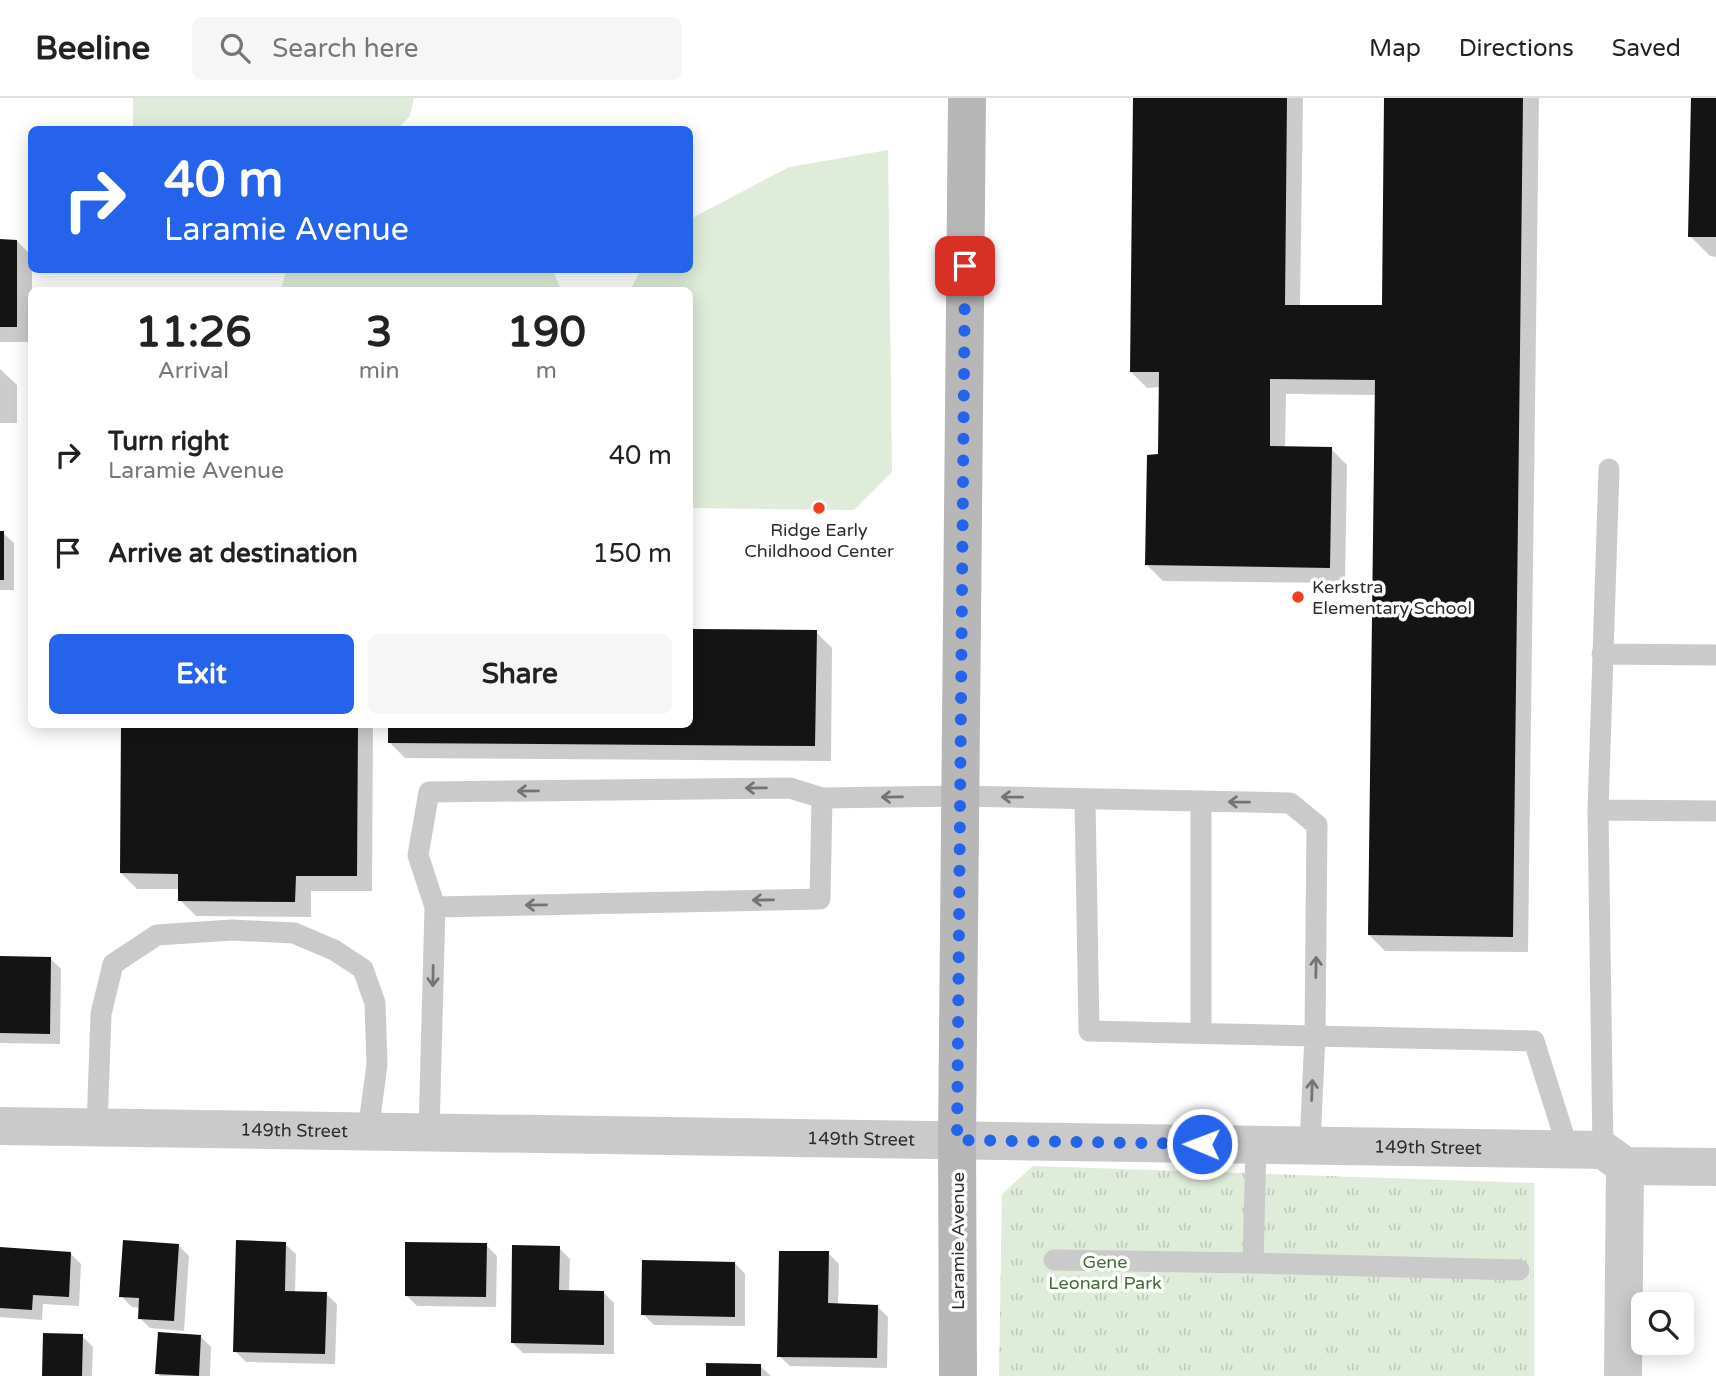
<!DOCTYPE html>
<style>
body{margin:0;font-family:"Varela Round",sans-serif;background:#f6f6f6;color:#222;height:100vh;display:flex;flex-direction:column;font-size:26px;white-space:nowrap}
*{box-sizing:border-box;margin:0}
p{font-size:23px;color:#767676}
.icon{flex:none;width:38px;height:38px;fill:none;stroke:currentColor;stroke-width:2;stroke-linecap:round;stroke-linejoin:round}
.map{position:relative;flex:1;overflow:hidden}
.drawer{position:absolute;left:28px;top:189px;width:665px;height:441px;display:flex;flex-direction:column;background:#fff;border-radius:10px;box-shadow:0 4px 18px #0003}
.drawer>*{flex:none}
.guide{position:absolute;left:28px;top:28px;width:665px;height:147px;border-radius:10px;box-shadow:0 4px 18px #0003;background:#2563eb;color:#fff;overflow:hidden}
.buttons{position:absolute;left:1631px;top:1194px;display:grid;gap:14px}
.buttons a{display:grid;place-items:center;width:63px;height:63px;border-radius:10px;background:#fff;box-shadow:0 4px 18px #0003;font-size:35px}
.pin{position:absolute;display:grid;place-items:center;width:60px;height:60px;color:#fff;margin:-30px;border-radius:14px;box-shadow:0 4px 10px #0006}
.me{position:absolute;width:77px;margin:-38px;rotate:271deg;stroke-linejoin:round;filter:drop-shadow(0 0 5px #0008)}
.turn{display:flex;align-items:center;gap:24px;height:147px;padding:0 21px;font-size:32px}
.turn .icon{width:91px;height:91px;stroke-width:2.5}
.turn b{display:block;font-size:49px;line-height:60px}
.eta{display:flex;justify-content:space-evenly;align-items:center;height:119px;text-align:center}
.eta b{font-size:42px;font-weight:700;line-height:49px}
.button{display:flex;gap:14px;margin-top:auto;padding:14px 21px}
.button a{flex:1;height:80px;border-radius:10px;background:#2563eb;color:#fff;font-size:28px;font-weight:700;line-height:80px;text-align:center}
.button a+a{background:#f6f6f6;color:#222}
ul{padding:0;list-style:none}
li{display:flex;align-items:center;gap:21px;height:98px;padding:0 21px}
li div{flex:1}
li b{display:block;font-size:26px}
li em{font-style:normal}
header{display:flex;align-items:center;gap:42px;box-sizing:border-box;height:98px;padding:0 35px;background:#fff;border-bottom:2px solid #e0e0e0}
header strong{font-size:33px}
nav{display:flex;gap:38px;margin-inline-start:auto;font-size:24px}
.search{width:490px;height:63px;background:#f6f6f6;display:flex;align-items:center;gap:18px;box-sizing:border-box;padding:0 24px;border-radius:10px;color:#767676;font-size:26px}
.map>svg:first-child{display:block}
.green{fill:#dfecd9}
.park{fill:url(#park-tufts)}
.shadow{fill:#0003}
.building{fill:#141414}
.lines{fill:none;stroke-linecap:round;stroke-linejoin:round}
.lane{stroke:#cacaca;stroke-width:21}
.street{stroke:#cacaca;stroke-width:38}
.secondary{stroke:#b7b7b7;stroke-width:38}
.oneway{stroke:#747474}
.route{stroke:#2563eb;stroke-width:12;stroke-dasharray:0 21.6}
.poi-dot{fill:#f13e21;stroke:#fff;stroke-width:2.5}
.labels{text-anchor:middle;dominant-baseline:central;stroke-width:7;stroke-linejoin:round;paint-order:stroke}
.poi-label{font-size:18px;fill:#2d2d2d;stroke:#fff}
.street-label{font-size:18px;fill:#2d2d2d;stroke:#fff}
.park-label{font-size:18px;fill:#446b37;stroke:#fff}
</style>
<header>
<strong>Beeline</strong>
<div class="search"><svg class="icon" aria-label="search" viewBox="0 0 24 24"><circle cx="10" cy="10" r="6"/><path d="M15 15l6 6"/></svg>Search here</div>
<nav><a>Map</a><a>Directions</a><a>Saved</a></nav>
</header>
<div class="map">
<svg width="1716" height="1278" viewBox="0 0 1716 1278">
<defs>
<pattern id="park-tufts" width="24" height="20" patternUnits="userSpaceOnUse" patternTransform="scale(1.75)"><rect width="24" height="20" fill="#dfecd9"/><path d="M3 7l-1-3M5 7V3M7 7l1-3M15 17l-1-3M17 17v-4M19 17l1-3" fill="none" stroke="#c0cbbb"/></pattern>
</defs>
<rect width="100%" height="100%" fill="#fff"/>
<!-- green -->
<path class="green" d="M133,0H414L410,18L397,31L133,32Z
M888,52L892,374L854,412L690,410V192H630L641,172H690V121L789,69Z
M286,172H553L561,192H281Z"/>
<!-- park -->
<path class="park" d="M1033,1068L1534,1085V1278H999L1002,1096Z"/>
<!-- shadow -->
<path class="shadow" d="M1135,0H1303L1300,209H1383L1386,0H1539L1528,854L1385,853L1369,837L1376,297L1286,296L1285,350L1331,351L1347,367L1345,485L1163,483L1147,467L1160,358L1161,289L1147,290L1131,274Z
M1693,0H1716V159L1710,158L1690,138Z
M0,143H17L32,158V244H0Z
M0,271L17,287V325H0Z
M0,435H3L14,445V492H0Z
M690,533L816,534L832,550L831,663L405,660L389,644V629H373L372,793H311V819L196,818L180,802V791H137L121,775L122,626H690Z
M0,860H50L61,871L60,946L0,945Z
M285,1146L296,1156L295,1195L326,1196L337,1206L335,1266L246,1264L235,1253Z
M178,1147L189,1158L184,1233L150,1230L140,1220V1210L132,1209L121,1198Z
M486,1147L497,1158L496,1209L417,1208L406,1197Z
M559,1150L570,1161L569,1194L604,1195L614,1205V1256L523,1255L513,1245Z
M0,1151L70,1155L81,1166L79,1208L43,1206L42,1222L0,1219Z
M828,1155L839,1166L838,1207L877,1208L888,1219L887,1270L790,1268L779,1258Z
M735,1165L745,1176V1228L654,1227L643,1216Z
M82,1238L93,1249L92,1278H44Z
M201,1239L211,1249L210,1278H160L157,1275Z
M760,1268L771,1278H707Z"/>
<!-- building -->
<path class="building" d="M1133,0H1287L1285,207H1382L1384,0H1523L1513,839L1368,837L1375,282L1270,281V348L1332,349L1330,470L1145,467L1147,357L1158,356L1159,274H1130Z
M1691,0H1716V139H1688Z
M0,141L17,142V229H0Z
M0,433H4V482H0Z
M690,531L817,532L815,648L388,645V626H690Z
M121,626H358L357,778H296L295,804L178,803V776L120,775Z
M0,858L51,859L50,936L0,935Z
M123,1142L179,1146L174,1223L138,1221L139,1200L119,1199Z
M236,1142L286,1144L285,1193L327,1194L325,1256L233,1254Z
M405,1144L487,1145L486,1199L405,1198Z
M512,1147L560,1148L559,1192L604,1193V1247L511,1245Z
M0,1149L71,1154L69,1199L33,1197L32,1212L0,1210Z
M779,1153H829L828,1205L878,1207L877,1260L777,1259Z
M642,1162L735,1164V1219L641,1217Z
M158,1234L201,1237L199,1278L155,1276Z
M43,1235L83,1236L82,1278H42Z
M706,1265L761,1266V1278H706Z"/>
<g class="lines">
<!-- lane -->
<path class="lane" d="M1602,556L1716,557
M1085,701L1089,933L1534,943L1568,1051
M1598,712L1716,713
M435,809L820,801L822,700L961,698L1290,705L1317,727L1315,937L1310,1047
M1201,935V703
M97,1030L101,916L113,866L157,837L232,832L294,835L334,852L363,871L375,905L377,966L368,1034
M429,1035L435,809L418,757L429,694L790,690L822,700
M1603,1052L1598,712L1609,371
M1054,1162L1253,1165L1256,1047
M1253,1165L1519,1172"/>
<!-- street -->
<g class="street">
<path id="s1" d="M0,1028L1603,1052L1625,1068L1716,1069"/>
<path d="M1623,1278L1625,1068"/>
</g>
<!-- secondary -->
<path class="secondary" d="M958,1278L957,1042L967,0"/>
</g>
<!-- one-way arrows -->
<defs><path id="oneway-shaft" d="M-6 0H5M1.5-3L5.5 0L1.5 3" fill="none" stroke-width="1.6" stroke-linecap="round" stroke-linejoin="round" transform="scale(1.75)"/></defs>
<g class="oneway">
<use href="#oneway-shaft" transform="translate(756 690) rotate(179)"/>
<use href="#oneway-shaft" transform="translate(528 693) rotate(179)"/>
<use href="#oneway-shaft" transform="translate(892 699) rotate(179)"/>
<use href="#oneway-shaft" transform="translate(1012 699) rotate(-179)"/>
<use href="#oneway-shaft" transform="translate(1239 704) rotate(-179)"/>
<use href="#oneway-shaft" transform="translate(763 802) rotate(179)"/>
<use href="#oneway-shaft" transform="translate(536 807) rotate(179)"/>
<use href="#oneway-shaft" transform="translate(1316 869) rotate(-89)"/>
<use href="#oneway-shaft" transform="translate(433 878) rotate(91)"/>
<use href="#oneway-shaft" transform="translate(1312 992) rotate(-88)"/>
</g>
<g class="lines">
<!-- route -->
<path class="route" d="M965,168L957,1042L1202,1046"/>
</g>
<!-- markers -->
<g class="poi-dot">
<circle cx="819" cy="410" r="7"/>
<circle cx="1298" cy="499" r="7"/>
</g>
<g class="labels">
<!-- poi labels -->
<g class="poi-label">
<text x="819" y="432">Ridge Early<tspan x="819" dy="21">Childhood Center</tspan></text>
<text x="1312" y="489" text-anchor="start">Kerkstra<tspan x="1312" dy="21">Elementary School</tspan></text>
</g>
<!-- street labels -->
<g class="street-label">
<text stroke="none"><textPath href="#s1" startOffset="294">149th Street</textPath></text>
<text stroke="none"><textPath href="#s1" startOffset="861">149th Street</textPath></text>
<text stroke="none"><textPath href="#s1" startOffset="1428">149th Street</textPath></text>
<text transform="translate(958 1143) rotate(-90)">Laramie Avenue</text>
</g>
<!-- park labels -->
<g class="park-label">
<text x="1105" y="1164">Gene<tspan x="1105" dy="21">Leonard Park</tspan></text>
</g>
</g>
</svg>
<div class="buttons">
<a><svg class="icon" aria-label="search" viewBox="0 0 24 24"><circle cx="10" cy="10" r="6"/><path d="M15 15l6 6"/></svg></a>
</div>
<div class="pin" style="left:965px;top:168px;background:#d93025"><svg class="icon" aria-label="arrive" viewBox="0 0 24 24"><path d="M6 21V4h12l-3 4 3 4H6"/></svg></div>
<svg class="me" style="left:1202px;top:1046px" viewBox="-20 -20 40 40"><circle r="17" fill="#2563eb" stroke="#fff" stroke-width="3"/><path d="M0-11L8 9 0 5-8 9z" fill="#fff"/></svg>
<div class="guide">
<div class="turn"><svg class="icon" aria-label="right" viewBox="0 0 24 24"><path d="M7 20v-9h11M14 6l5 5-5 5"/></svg><div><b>40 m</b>Laramie Avenue</div></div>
</div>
<section class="drawer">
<div class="eta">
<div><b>11:26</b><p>Arrival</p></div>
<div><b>3</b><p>min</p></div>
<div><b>190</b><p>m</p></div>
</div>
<ul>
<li><svg class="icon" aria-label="right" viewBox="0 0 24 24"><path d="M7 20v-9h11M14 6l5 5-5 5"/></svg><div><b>Turn right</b><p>Laramie Avenue</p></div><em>40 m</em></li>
<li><svg class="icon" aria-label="arrive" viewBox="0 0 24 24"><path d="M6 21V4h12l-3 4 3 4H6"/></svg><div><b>Arrive at destination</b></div><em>150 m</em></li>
</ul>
<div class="button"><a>Exit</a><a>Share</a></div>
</section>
</div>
